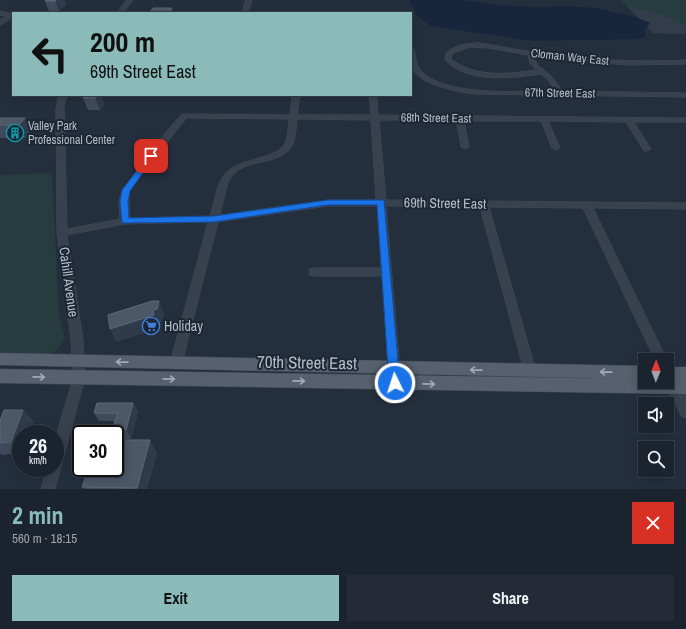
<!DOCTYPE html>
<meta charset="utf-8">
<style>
body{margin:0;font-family:"Archivo Narrow",sans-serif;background:#242b36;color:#f1f3f6;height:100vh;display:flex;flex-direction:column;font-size:15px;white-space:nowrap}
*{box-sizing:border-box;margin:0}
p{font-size:13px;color:#a0a4aa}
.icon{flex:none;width:22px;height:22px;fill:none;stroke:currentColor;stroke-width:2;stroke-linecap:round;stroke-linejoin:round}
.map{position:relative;height:489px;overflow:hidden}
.side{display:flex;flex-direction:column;background:#1b232e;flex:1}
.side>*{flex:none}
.banner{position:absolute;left:12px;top:12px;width:400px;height:84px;border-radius:0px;box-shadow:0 2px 10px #0003,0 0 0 1px #39404a;background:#8bbbb9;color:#111;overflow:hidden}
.needle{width:26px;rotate:1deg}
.buttons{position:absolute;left:638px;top:353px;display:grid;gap:8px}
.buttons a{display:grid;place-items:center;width:36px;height:36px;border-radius:0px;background:#1b232e;box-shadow:0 2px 10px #0003,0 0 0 1px #39404a;font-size:20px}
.speed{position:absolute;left:12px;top:425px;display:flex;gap:8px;font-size:20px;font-weight:700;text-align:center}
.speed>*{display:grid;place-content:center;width:52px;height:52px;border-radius:50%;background:#1b232e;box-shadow:0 2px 10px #0003,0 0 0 1px #39404a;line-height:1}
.speed small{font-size:10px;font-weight:400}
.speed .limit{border:2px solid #111;border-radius:6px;background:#fff;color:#111}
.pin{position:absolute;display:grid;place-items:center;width:34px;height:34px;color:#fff;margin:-17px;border-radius:8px;box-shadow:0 2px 6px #0006}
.me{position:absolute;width:44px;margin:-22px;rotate:356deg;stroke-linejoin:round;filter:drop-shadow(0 0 3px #0008)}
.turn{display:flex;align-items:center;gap:14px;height:84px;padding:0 12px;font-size:18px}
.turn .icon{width:52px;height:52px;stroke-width:2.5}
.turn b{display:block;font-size:28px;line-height:34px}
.round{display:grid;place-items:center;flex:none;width:42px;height:42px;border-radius:0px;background:#242b36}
.headline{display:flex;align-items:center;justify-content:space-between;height:68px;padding:0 12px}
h1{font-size:24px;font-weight:800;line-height:30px;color:#8bbbb9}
.button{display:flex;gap:8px;margin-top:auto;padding:8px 12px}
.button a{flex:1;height:46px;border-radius:0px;background:#8bbbb9;color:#111;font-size:16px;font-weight:800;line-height:46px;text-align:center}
.button a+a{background:#242b36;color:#f1f3f6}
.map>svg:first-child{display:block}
.airport{fill:#323c4b}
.green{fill:#263c3f}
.water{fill:#17263c}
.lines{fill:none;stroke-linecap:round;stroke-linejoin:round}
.minor-casing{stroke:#414a57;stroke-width:1}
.major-casing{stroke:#414a57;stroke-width:1}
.minor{fill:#38414e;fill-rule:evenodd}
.major{fill:#56606e;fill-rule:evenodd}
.wall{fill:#3f4b5c}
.shaded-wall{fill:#2f3b4b}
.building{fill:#4b5868;stroke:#5c6777}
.oneway{stroke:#a1aab7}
.route{fill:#1a73e8;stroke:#114b97}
.labels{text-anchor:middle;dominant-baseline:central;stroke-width:4;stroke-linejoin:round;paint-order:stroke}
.far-street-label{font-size:12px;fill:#b4bcc9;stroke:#1d2633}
.far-poi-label{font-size:12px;fill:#b4bcc9;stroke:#1d2633;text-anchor:start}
.street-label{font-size:14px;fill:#b4bcc9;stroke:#1d2633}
.poi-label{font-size:14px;fill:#b4bcc9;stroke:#1d2633;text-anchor:start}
.near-street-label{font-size:17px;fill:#b4bcc9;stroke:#1d2633}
</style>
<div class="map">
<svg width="686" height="489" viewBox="0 0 686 489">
<rect width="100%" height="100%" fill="#242f3e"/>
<!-- airport -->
<path class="airport" d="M621,0H686V34L653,33Z"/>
<!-- green -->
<path class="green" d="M621,0H686V34L683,24L660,14L627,6Z
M48,173L52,177L59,316L65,339L58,349L48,355L0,354V175Z"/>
<!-- water -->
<path class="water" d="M409,0H463L496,5L537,7L565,6L595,8L636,17L650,23L645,30V37L640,39L532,41L431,26L417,16Z"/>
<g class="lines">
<defs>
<path id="minor" d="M127,0H133L123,13H117Z
M246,0H252L248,13H242Z
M0,11L13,14V18L0,25V20L6,16L0,15Z
M479,43C496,45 511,49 527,51C580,59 633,63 686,60V64L629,65L533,57L538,65L551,76L563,91L686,93V97L472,94C455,91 418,85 411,66C410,61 411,53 411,47L414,49C416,57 416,66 422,72C448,97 522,91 556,91L548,80L541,74C511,78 468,84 445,60L446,53C455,45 467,43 479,43ZM471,47L487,48L528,55L530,63L536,70C507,74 477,78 451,59L452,54L454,53Z
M59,95H67L64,108L67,229L120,219L119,201L122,190L166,132L182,114H185L290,115L292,95H300L297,115H371L369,95H377L378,115L686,118V122H634L651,149L647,151H644L626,122L548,121L560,148L556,150L552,148L541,121H464L469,147L465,149L461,147L456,120H379L386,200L480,201L483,200L487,201L686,203V209L593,208L667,360H655L583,208L489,207L536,371L534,375L530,376L526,375L524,371L480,207L386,206L401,383L399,387L395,389L391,387L389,383L382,276H314L310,275L309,272L310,269L314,268H381L377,206H328L218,222L182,363L180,367L176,368L172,367L170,363L208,222L125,224L67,235L83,339L85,378L55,489H41L47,468H55V440L73,378L71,339L57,233L56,108ZM187,118L289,119C288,127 288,137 285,143C277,161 234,156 222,178C216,188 214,204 210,216L130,218L129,201L130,190L172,136ZM297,119L371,120L376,200H328L220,215C223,205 225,188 230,179C243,156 282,168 293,144C296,137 296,127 297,119Z
M667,367L671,368L686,398V418L681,416L665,382H667Z"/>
<path id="major" d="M0,353L645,366V382H667V367H686V394L0,383V369L636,379L0,365Z"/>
</defs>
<!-- minor casing -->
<use href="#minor" class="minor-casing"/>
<!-- major casing -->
<use href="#major" class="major-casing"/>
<!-- minor -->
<use href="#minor" class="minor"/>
<!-- major -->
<use href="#major" class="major"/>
</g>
<!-- wall -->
<path class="wall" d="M64,0L66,4L59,11H49L45,1Z
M101,95L104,104L100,110H88L83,98Z
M0,118H25L31,131L25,138H0Z
M133,403L138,412L131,439L117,438L112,430L115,421H99L94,413Z
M0,421H34L21,434V453L2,455L0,453Z
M157,452L147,489H84L82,487Z"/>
<!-- shaded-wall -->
<path class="shaded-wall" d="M56,0H64L66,4L59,11L55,1Z
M172,8L173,13H169Z
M97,95H101L104,104L100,110L95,98Z
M25,118L31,131L25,138L19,125Z
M159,301L164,314L162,322L158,323L160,328L116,342L110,329L153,310Z
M133,403L138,412L131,439L126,430Z
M23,410L34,421L29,434H21V452L11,442Z
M150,440L157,452L147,489H137V488Z"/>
<!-- building -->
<path class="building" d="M46,0H56L55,1H45Z
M153,8H172L169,13H149Z
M85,95H97L95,98H83Z
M0,118H25L19,125H0Z
M152,301H159L157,309L153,310L154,315L110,329L108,315Z
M97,403H133L126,430H112L118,413H94Z
M4,410H23L11,442L0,443V421Z
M115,440H150L137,488L82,487L89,468H115Z"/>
<!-- one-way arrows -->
<defs><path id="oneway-shaft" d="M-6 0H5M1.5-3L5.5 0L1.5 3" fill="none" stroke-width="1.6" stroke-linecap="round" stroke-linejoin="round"/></defs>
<g class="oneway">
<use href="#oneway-shaft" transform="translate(122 362) rotate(-179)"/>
<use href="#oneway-shaft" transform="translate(476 370) rotate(-179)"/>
<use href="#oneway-shaft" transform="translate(606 372) rotate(-179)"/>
<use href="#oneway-shaft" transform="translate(39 377) rotate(1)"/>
<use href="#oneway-shaft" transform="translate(169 379) rotate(1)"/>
<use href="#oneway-shaft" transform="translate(299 381) rotate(1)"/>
<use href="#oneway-shaft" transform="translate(429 384) rotate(1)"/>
</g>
<!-- route -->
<path class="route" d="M151,154L155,156L130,191L128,201L129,218L214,216L328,200H384L400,383L399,387L395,388L391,387L389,383L377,205H328L214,222L122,223L120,201L122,190L149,155Z"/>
<!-- icons -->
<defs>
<symbol id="building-ring" viewBox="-11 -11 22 22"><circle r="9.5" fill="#1d2633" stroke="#0f9aa8" stroke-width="1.5"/><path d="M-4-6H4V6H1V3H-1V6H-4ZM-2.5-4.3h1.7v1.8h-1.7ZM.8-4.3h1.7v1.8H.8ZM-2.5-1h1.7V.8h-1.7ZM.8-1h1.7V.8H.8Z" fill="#0f9aa8"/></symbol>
<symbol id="supermarket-ring" viewBox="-11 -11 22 22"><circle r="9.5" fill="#1d2633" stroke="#3f7fe0" stroke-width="1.5"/><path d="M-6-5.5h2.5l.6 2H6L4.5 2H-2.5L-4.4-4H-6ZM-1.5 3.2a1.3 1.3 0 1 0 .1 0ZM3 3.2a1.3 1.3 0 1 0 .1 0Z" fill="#3f7fe0"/></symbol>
</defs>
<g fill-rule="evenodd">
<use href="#building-ring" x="5" y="123" width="20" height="20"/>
<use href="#supermarket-ring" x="141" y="316" width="20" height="20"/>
</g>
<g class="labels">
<!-- far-street labels -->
<g class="far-street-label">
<text transform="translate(570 57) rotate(6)">Cloman Way East</text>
<text transform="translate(560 93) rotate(1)">67th Street East</text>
<text transform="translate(436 118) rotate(1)">68th Street East</text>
</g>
<!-- far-poi labels -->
<g class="far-poi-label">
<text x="28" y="126">Valley Park<tspan x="28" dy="14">Professional Center</tspan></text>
</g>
<!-- street labels -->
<g class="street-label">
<text transform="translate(445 203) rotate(1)">69th Street East</text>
<text transform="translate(69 282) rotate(82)">Cahill Avenue</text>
</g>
<!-- poi labels -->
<g class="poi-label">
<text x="164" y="326">Holiday</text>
</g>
<!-- near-street labels -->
<g class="near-street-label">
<text transform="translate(307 362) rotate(1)">70th Street East</text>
</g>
</g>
</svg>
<div class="buttons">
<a><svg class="needle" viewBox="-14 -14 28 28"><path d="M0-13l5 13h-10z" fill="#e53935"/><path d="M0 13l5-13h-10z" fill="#a0a4aa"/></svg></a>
<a><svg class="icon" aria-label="sound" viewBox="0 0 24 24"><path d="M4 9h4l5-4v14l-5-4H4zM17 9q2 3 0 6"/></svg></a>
<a><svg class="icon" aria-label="search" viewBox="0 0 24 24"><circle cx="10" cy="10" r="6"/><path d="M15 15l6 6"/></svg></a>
</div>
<div class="speed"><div>26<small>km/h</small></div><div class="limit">30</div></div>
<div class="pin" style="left:151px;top:156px;background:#d93025"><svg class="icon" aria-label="arrive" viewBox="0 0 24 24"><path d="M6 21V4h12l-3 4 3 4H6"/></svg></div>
<svg class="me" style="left:395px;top:383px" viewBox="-20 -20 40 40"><circle r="17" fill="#1a73e8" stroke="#fff" stroke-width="3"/><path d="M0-11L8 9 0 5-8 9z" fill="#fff"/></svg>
<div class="banner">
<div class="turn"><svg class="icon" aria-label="left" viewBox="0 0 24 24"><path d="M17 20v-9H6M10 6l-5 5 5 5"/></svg><div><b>200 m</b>69th Street East</div></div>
</div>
</div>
<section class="side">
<div class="headline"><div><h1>2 min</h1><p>560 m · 18:15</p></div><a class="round" style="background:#d93025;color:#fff"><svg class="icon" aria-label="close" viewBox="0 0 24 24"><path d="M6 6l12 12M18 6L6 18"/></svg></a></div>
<div class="button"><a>Exit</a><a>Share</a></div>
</section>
